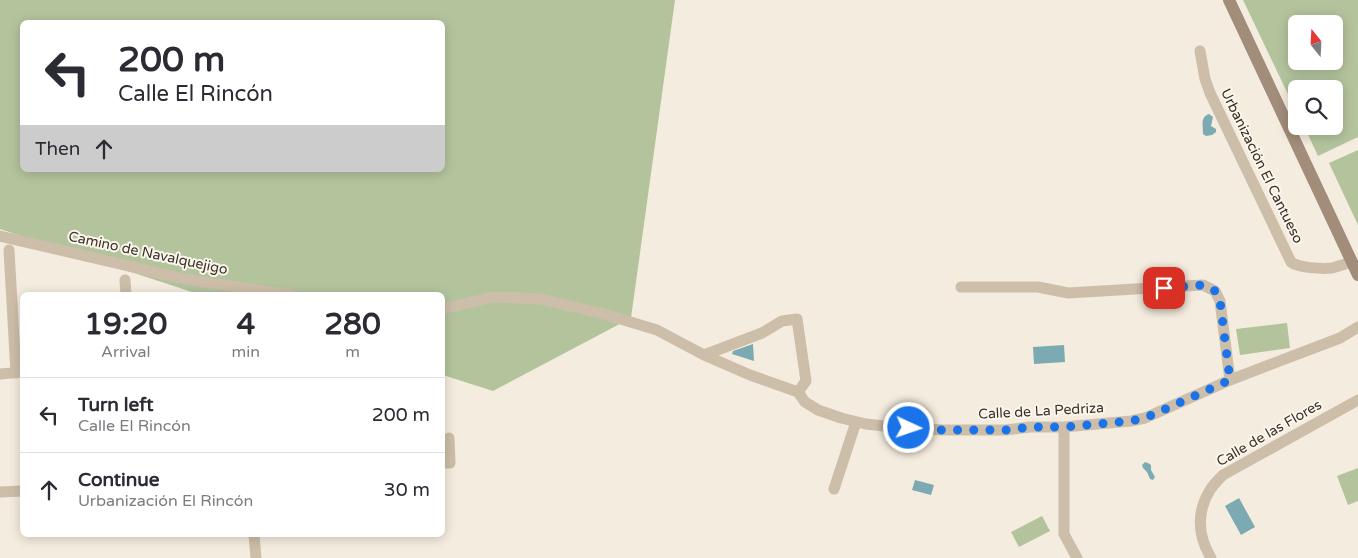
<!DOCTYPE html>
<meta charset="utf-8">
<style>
body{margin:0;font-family:"Varela Round",sans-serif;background:#f2f2f3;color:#2b2b33;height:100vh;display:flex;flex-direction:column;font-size:19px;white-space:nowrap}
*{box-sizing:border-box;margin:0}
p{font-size:16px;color:#7c7c81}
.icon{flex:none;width:28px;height:28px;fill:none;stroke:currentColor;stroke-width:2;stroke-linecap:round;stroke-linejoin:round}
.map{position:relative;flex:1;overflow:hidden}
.sheet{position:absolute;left:20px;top:292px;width:425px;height:245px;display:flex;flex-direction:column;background:#fff;border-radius:8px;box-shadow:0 2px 12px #0003}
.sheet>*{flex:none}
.banner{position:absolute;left:20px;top:20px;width:425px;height:152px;border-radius:8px;box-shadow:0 2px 12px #0003;background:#fff;color:#2b2b33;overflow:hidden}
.needle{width:32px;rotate:342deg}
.controls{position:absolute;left:1288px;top:15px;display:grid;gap:10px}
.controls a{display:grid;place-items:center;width:55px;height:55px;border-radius:8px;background:#fff;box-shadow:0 2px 12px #0003;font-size:25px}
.pin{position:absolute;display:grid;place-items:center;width:42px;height:42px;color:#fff;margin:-21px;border-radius:10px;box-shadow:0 2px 8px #0006}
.me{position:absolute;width:55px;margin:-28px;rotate:93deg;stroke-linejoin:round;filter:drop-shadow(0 0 4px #0008)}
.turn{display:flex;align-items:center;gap:18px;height:105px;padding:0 15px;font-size:22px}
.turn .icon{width:65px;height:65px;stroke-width:2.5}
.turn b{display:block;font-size:35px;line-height:42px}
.then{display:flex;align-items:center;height:48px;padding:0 15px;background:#0003;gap:10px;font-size:19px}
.eta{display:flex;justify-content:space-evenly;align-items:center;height:85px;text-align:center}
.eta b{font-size:30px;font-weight:700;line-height:35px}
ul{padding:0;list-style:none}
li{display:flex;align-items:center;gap:15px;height:75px;padding:0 15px;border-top:1px solid #e1e1e2}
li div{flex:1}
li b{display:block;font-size:19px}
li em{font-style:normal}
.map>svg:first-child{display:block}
.green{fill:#b3c49d;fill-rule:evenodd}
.water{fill:#7caab2}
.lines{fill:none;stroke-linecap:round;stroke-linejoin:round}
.minor{stroke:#cdbea9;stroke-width:11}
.secondary{stroke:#a18d7a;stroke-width:12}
.route{stroke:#1a73e8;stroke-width:9;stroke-dasharray:0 16.2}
.labels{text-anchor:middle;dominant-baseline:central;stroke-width:4;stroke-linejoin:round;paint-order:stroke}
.street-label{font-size:14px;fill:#3a3029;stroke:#fbf6eb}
</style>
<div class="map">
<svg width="1358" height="558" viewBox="0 0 1358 558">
<rect width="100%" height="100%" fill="#f4ecde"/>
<!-- green -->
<path class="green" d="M0,0H675L631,318L493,391L443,375L442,295H201L0,229ZM22,22H442V170H22Z
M1243,0H1358V137L1318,156L1304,126H1334V89H1296V111ZM1296,24H1334V61H1296Z
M1358,150V225L1329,163Z
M1287,323L1290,348L1240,355L1236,329Z
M1358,468V501L1348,505L1337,476Z
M1042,516L1050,531L1019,547L1011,532Z"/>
<!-- water -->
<path class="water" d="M1209,114L1213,117L1211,126L1216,129V132L1212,135L1206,136L1203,134C1203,126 1200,117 1209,114Z
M753,344L754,361L732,354L733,351Z
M1064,345L1065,362L1034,364L1033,347Z
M1145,462L1148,463L1151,465V470L1155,477L1153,480L1150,479L1147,472L1143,468L1142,465Z
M915,480L934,485L931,495L912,490Z
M1239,498L1255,527L1241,535L1225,506Z"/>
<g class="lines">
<!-- minor -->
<path class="minor" d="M1200,51L1205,79L1210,93L1291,262C1298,268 1322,269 1332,268C1339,266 1345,264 1352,262
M0,236L184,279L291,295
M9,250L16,373
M125,280L126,295
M961,287H1038L1068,293L1203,285L1215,291L1220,301L1230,380
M442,309L494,297L540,299L604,314L657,330L704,355L750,375L798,392L805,402L818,410L841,418L866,424L892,427L943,430H1006L1030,427H1064L1131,421L1145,418L1230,380L1340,338L1358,327
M704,355L762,333L782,321L797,319L806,381L798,392
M0,374L22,372
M1064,427V534L1077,558
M442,463H450L449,438
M834,489L856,422
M0,492L22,491
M254,535L256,558
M1211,558C1198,536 1196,513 1210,490C1213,485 1218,480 1223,475L1358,400"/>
<!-- secondary -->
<path class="secondary" d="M1229,0L1358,275"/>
</g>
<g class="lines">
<!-- route -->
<path class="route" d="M909,428L942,430H1006L1030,427H1064L1131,421L1145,418L1161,411L1230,380L1220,301L1215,291L1203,285L1164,288"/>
</g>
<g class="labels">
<!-- street labels -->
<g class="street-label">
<text transform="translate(1262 166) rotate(64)">Urbanización El Cantueso</text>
<text transform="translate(148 253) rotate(12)">Camino de Navalquejigo</text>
<text transform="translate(1041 411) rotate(-3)">Calle de La Pedriza</text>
<text transform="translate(1269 433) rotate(-30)">Calle de las Flores</text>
</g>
</g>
</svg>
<div class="controls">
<a><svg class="needle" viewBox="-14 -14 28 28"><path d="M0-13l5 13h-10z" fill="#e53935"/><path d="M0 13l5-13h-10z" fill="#7c7c81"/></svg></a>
<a><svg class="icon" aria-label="search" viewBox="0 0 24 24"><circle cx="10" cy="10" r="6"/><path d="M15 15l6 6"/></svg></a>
</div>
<div class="pin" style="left:1164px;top:288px;background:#d93025"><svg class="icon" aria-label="arrive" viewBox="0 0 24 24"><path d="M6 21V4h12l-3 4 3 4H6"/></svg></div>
<svg class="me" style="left:909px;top:428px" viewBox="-20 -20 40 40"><circle r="17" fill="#1a73e8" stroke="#fff" stroke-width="3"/><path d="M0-11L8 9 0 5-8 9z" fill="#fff"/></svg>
<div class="banner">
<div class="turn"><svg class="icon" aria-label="left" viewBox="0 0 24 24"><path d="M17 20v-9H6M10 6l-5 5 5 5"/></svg><div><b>200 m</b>Calle El Rincón</div></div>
<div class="then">Then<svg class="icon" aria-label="ahead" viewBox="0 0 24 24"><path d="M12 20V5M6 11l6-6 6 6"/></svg></div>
</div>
<section class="sheet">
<div class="eta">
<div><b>19:20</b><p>Arrival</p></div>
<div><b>4</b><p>min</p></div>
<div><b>280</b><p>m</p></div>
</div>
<ul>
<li><svg class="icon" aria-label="left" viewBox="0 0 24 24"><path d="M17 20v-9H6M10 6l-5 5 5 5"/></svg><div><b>Turn left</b><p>Calle El Rincón</p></div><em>200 m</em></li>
<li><svg class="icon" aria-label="ahead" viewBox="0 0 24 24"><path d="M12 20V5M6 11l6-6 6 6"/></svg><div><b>Continue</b><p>Urbanización El Rincón</p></div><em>30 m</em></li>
</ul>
</section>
</div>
